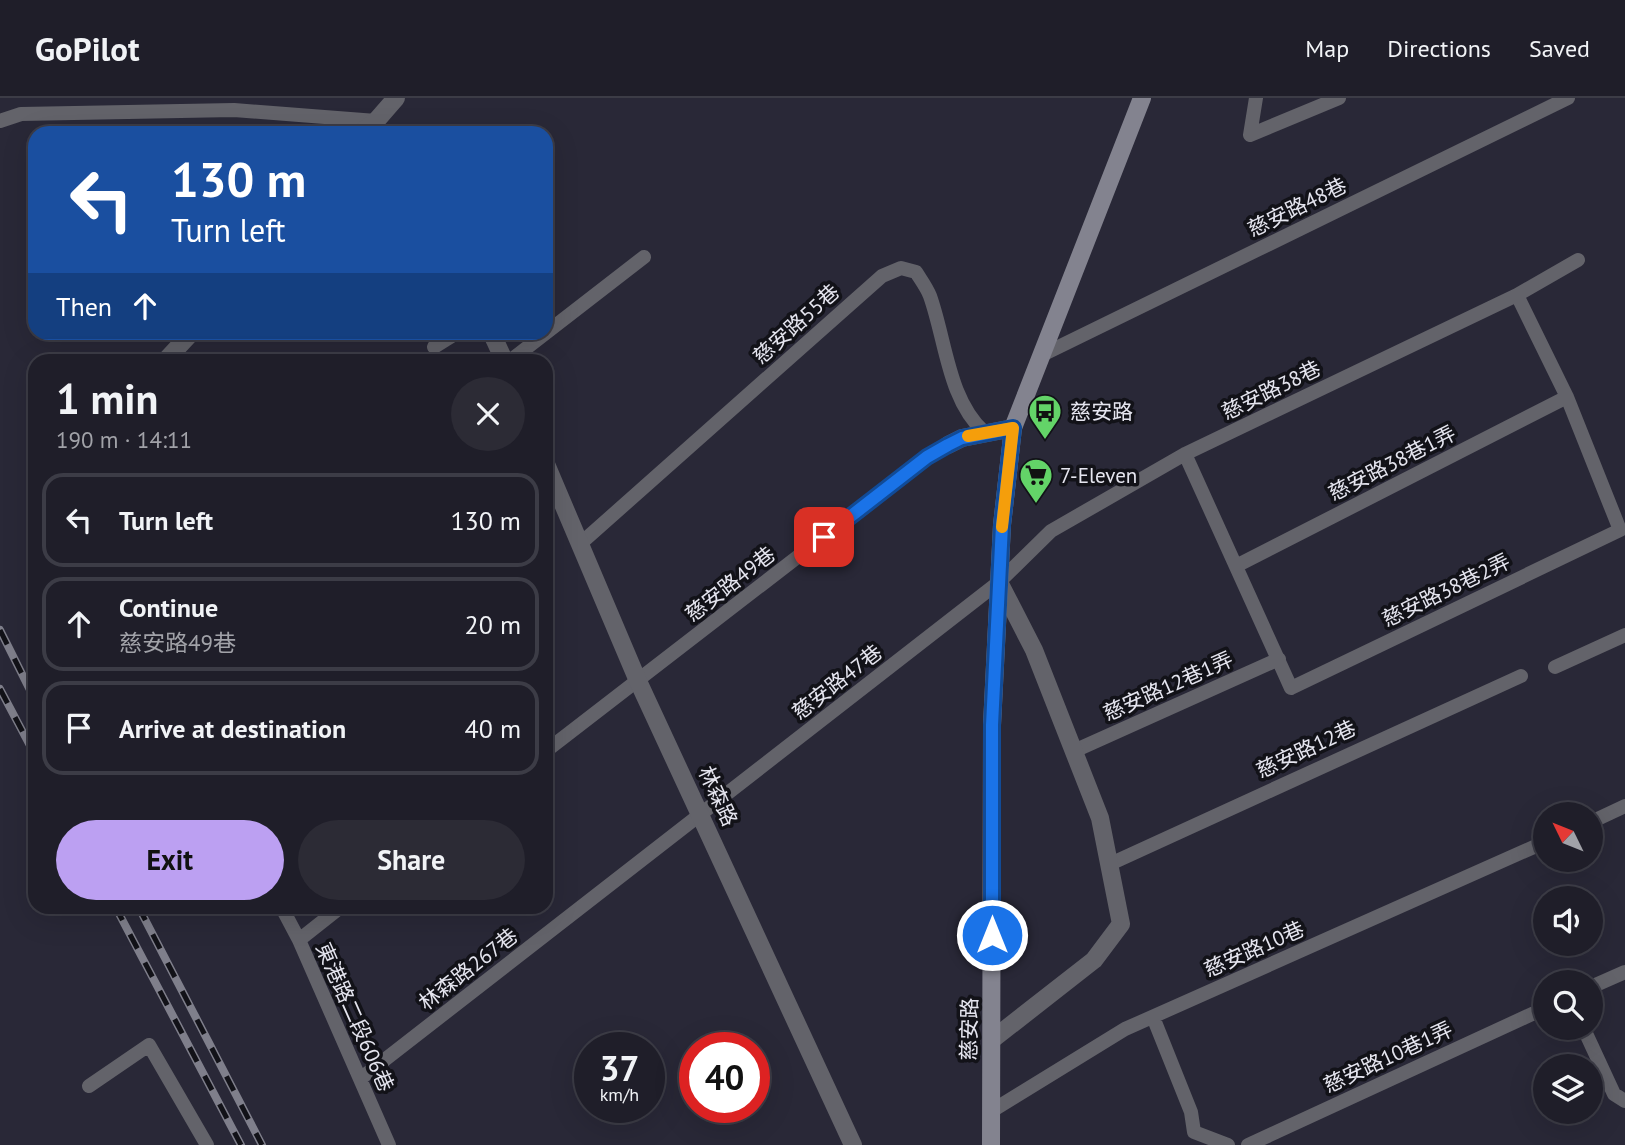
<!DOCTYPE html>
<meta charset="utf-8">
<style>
body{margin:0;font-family:"PT Sans","Noto Sans TC",sans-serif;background:#2c2b35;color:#f1f3f6;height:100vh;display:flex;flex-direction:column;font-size:26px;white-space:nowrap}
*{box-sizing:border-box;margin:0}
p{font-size:23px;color:#a1a2a8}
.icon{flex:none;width:38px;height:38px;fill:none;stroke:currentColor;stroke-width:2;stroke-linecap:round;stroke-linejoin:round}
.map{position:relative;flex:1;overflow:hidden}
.side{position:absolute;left:28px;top:256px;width:525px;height:560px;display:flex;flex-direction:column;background:#1f1e29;border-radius:21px;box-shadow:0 7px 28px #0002,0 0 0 2px #3c3c46}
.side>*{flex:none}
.top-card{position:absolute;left:28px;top:28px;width:525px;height:214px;border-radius:21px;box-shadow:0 7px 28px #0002,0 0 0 2px #3c3c46;background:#1a4fa0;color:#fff;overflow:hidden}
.needle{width:46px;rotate:313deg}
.fabs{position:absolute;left:1533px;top:704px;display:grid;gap:14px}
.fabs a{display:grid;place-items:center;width:70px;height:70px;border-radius:50%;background:#1f1e29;box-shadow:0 7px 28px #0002,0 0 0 2px #3c3c46;font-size:35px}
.speed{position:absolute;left:574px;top:934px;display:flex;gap:14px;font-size:35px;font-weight:700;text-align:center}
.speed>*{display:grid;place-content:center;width:91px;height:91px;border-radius:50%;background:#1f1e29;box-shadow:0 7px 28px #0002,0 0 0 2px #3c3c46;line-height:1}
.speed small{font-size:18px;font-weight:400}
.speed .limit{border:10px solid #d22;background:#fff;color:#111}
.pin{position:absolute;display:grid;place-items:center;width:60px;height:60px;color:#fff;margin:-30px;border-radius:14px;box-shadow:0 4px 10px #0006}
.me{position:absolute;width:77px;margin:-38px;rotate:0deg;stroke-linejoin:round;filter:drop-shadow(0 0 5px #0008)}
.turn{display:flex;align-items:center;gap:24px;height:147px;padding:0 28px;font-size:32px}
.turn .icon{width:91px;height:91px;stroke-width:2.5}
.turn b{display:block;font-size:49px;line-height:60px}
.then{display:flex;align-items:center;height:66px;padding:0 28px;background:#0003;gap:14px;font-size:26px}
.round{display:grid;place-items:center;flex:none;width:74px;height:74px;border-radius:37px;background:#2c2b35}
.headline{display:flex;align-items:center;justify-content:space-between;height:119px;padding:0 28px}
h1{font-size:42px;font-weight:800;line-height:52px}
.cta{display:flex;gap:14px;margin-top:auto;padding:14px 28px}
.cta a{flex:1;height:80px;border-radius:42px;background:#bca0f2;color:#111;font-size:28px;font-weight:800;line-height:80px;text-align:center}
.cta a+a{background:#2c2b35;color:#f1f3f6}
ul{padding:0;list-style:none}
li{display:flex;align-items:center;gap:21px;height:94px;margin:0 14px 10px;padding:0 14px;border:4px solid #3c3c46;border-radius:21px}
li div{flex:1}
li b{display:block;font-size:26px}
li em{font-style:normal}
header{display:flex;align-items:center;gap:42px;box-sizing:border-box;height:98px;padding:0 35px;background:#1f1e29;border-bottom:2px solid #3c3c46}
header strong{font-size:33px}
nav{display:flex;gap:38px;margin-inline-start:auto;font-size:24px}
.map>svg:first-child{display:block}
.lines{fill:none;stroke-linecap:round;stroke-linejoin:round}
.lane{stroke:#63636a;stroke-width:14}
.street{stroke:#63636a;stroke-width:18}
.secondary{stroke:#83838f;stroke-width:18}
.rail-casing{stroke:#7f7f8b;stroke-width:8}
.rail{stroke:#121218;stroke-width:5;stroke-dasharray:16;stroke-linecap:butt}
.route-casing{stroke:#114b97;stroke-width:18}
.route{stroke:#1a73e8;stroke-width:12}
.slow{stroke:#f59e0b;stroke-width:12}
.labels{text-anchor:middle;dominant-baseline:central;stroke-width:7;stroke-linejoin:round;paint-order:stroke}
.street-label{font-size:21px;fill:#e5e5ef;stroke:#121218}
.poi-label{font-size:21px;fill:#e5e5ef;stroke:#121218;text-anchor:start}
</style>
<header>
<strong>GoPilot</strong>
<nav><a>Map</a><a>Directions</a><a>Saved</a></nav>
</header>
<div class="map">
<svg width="1625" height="1047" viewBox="0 0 1625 1047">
<rect width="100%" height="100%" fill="#292837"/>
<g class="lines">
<!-- lane -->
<path class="lane" d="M1256,0L1250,37L1339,0
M0,23L21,16L234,12L376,23
M434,249L458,234
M1044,256L1568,0
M511,262L644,159
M1185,356L1291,590L1620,432L1567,299L1517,197
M580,446L882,178L901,170L916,174C921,182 927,190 930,198C946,243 948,301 984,334
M1236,468L1567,299
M1555,569L1625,537
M546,653L927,359L948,347
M1074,653L1279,561
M1591,724L1625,708
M1110,766L1521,578
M281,808L299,842L389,1047
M299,842L342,808
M1591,889L1625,874
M1153,919L1191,1014L1194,1034L1228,1047
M1583,929L1614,996L1625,1003
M360,981L999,484L1051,433L1185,356L1517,197L1578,162
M89,988L149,947L207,1047
M990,1014L1125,931L1545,744
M1248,1047L1545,910"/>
<!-- street -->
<path class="street" d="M360,35L376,23L396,0
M491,234L504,262
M166,262L192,234
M948,347L962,340L1013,330
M546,366L638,583L853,1047
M993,941L1094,862L1121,826L1100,720L1034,552L999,484"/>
<!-- secondary -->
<path class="secondary" d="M991,1047L992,627L1002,427L1013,330L1142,0"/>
<defs>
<path id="rail" d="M0,532L35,602
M0,591L35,657
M115,808L241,1047
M138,808L262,1047"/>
</defs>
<!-- rail casing -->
<use href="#rail" class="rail-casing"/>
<!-- rail -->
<use href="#rail" class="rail"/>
</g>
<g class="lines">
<defs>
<path id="route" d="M824,439L927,359L948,347L962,340L1013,330L1002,427L992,627V837"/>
</defs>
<!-- route casing -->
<use href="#route" class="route-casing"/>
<!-- route -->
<use href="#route" class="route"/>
<!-- slow -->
<path class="slow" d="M968,338L1013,330L1002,429"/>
</g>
<!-- icons -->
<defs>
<symbol id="bus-pin" viewBox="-11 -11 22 30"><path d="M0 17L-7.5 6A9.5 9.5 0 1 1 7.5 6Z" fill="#63d468" stroke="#121218"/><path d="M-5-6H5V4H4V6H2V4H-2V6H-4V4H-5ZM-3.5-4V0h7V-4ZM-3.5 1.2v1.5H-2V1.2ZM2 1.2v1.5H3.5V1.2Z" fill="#111"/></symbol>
<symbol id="supermarket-pin" viewBox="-11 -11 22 30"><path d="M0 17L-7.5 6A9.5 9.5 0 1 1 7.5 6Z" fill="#63d468" stroke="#121218"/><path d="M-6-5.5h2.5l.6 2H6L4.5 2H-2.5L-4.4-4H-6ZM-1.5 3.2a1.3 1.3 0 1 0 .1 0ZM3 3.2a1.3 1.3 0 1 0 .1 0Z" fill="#111"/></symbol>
</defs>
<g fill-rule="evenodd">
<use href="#bus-pin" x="1026" y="294" width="38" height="52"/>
<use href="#supermarket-pin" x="1017" y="358" width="38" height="52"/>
</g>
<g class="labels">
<!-- street labels -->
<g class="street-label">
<text transform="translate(1297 109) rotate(-26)">慈安路48巷</text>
<text transform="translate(796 226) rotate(-42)">慈安路55巷</text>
<text transform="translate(1271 292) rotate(-26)">慈安路38巷</text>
<text transform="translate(1392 365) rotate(-27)">慈安路38巷1弄</text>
<text transform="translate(730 486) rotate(-38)">慈安路49巷</text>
<text transform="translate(1446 492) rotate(-26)">慈安路38巷2弄</text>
<text transform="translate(837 584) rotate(-38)">慈安路47巷</text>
<text transform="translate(1168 588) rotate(-24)">慈安路12巷1弄</text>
<text transform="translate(1306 651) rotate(-25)">慈安路12巷</text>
<text transform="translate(718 698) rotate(65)">林森路</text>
<text transform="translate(1254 851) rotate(-24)">慈安路10巷</text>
<text transform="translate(468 871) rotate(-38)">林森路267巷</text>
<text transform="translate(355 919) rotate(66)">東港路二段606巷</text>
<text transform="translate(969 931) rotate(-89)">慈安路</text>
<text transform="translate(1388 959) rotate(-25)">慈安路10巷1弄</text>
</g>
<!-- poi labels -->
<g class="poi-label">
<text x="1070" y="313">慈安路</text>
<text x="1060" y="377">7-Eleven</text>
</g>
</g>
</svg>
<div class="fabs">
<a><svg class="needle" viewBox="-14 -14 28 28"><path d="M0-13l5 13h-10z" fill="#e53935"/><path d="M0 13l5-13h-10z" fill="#a1a2a8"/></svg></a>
<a><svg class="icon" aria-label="sound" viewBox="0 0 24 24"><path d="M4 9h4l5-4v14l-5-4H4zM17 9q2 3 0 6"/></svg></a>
<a><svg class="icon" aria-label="search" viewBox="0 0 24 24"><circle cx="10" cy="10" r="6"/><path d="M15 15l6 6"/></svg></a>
<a><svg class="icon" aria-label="layers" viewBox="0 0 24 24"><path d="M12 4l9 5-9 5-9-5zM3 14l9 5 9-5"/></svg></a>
</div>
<div class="speed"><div>37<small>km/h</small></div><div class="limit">40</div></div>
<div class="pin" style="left:824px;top:439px;background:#d93025"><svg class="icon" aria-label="arrive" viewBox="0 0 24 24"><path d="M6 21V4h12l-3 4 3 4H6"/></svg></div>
<svg class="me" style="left:992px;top:837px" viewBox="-20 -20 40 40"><circle r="17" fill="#1a73e8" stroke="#fff" stroke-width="3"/><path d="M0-11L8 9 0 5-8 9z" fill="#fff"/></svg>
<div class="top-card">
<div class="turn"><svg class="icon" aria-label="left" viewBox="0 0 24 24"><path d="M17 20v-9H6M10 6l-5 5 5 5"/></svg><div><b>130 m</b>Turn left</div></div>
<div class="then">Then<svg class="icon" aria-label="ahead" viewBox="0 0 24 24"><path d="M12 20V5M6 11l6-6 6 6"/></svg></div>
</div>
<section class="side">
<div class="headline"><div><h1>1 min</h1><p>190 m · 14:11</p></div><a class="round"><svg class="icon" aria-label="close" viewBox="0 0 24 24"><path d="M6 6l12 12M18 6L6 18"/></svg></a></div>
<ul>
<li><svg class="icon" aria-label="left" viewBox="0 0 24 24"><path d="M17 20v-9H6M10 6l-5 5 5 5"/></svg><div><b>Turn left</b></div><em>130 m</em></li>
<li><svg class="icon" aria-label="ahead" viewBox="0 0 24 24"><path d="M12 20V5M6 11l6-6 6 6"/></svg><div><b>Continue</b><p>慈安路49巷</p></div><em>20 m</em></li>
<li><svg class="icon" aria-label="arrive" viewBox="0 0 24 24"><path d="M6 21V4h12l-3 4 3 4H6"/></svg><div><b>Arrive at destination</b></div><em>40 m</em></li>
</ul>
<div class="cta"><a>Exit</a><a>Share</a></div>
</section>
</div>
